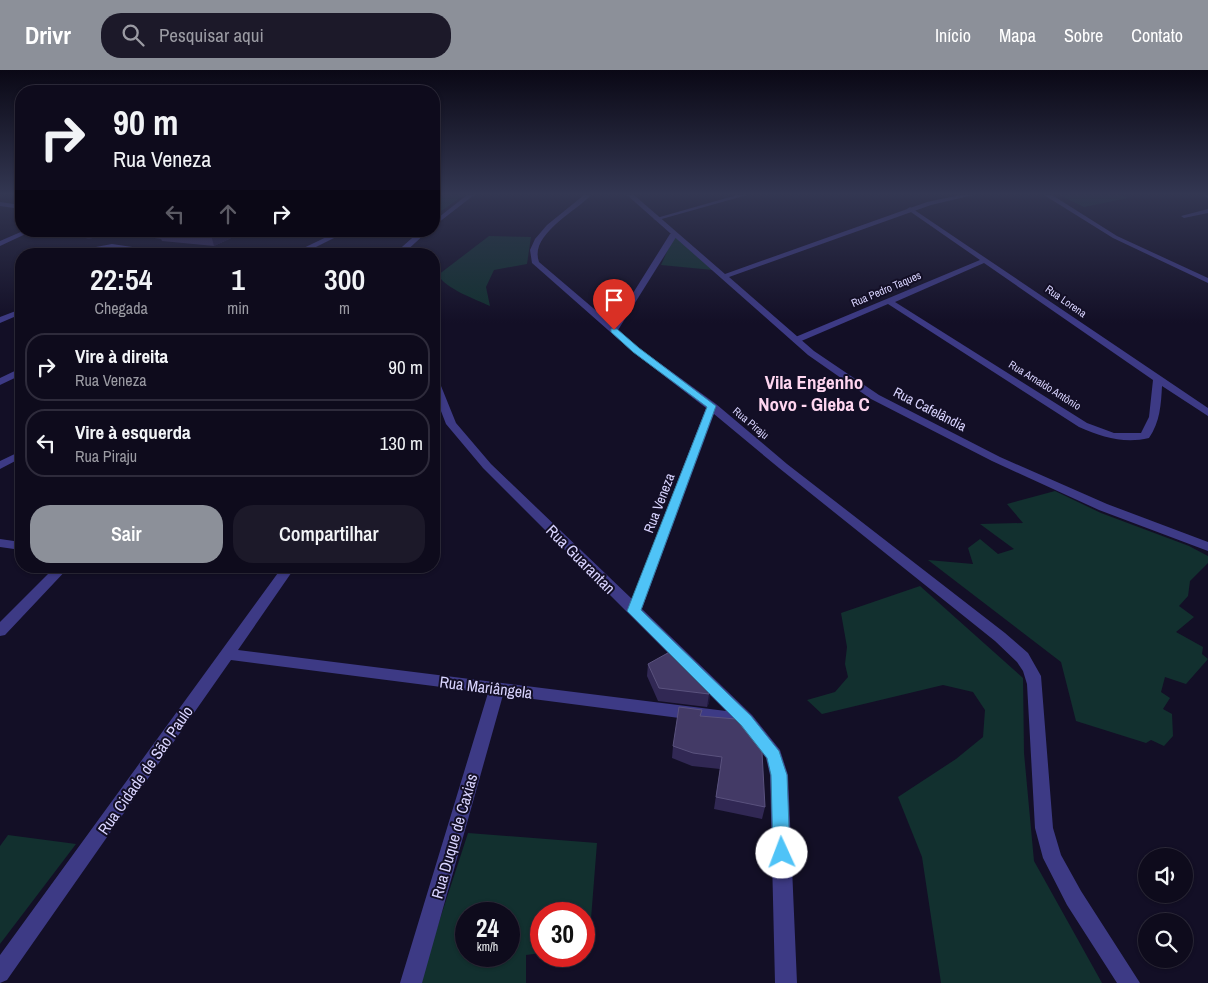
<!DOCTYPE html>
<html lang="pt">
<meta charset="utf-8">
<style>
body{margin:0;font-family:"Archivo Narrow",sans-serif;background:#1c1929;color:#f1f3f6;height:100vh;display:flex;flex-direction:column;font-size:19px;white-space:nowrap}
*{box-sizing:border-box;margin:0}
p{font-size:16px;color:#9b9ba3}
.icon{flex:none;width:28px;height:28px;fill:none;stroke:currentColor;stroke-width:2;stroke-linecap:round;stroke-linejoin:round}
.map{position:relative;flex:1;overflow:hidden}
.details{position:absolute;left:15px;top:178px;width:425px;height:325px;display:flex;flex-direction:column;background:#0e0b1c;border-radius:20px;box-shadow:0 1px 4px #0004,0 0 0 1px #2e2b3b}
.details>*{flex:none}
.banner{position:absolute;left:15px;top:15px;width:425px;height:152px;border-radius:20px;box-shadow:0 1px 4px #0004,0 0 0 1px #2e2b3b;background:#0e0b1c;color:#f1f3f6;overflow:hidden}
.controls{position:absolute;left:1138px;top:778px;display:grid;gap:10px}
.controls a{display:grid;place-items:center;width:55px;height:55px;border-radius:50%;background:#0e0b1c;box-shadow:0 1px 4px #0004,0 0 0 1px #2e2b3b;font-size:25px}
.speed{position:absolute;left:455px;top:832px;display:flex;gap:10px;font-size:25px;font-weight:700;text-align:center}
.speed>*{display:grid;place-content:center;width:65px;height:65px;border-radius:50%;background:#0e0b1c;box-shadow:0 1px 4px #0004,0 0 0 1px #2e2b3b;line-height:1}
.speed small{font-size:12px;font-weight:400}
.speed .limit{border:8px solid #d22;background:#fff;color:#111}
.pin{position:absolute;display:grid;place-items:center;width:42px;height:42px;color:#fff;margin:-51px -21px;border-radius:50% 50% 50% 0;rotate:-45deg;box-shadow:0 0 5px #0007}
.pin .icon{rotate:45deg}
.me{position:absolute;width:55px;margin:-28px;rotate:358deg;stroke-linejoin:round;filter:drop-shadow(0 0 4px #0008)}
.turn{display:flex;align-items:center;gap:18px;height:105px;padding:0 15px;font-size:22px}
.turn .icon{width:65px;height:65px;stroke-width:2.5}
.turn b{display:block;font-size:35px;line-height:42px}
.lanes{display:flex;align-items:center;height:48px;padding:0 15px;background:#0003;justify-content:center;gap:25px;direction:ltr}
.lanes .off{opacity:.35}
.eta{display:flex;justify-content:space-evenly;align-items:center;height:85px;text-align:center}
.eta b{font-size:30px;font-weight:600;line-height:35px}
.cta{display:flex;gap:10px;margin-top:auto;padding:10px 15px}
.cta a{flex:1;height:58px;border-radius:20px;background:#8c9099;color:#fff;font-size:20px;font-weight:600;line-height:58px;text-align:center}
.cta a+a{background:#1c1929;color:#f1f3f6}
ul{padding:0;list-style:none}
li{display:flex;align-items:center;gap:15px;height:68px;margin:0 10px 8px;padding:0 5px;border:2px solid #2e2b3b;border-radius:20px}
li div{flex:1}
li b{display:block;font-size:19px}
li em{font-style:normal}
header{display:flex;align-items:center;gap:30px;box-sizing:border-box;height:70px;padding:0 25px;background:#8c9099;color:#fff}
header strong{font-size:24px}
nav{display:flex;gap:28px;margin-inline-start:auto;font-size:18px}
.search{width:350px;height:45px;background:#1c1929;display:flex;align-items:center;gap:12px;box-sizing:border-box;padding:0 18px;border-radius:20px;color:#9b9ba3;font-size:19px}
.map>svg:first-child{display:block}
.green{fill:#12302f;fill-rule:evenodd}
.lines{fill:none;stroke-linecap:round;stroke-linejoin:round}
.minor{fill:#3d3a85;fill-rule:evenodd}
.tertiary{fill:#3d3a85;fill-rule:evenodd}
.wall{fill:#312854}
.shaded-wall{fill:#1d163a}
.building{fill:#433a66;stroke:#5a527e}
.route{fill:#4fc3f7;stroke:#337fa1}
.labels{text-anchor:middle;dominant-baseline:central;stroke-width:4;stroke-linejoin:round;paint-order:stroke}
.far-street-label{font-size:11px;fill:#d9d4ff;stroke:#130f26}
.street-label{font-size:14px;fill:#d9d4ff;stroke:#130f26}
.near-street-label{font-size:16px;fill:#d9d4ff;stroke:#130f26}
.district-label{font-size:19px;font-weight:bold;fill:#ffd6f0;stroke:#130f26}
</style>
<header>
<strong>Drivr</strong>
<div class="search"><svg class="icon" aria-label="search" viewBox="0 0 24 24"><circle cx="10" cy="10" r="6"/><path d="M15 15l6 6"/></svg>Pesquisar aqui</div>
<nav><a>Início</a><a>Mapa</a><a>Sobre</a><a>Contato</a></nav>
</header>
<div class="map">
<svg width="1208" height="913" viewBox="0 0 1208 913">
<rect width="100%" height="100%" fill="#130f26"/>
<!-- green -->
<path class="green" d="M444,125H464L434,146V129Z
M1059,125H1121L1128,128L1084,137Z
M489,166L531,167L527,194L494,200L486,217L490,236C475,229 446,219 438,205Z
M674,166L713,200L661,195Z
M1055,421L1101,443L1189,476L1208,486V493L1190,511L1188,526L1179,536L1194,547L1176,562L1203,577L1202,584L1208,589L1186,614L1165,607L1161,622L1170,628L1163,639L1172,644L1173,666L1164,676L1151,670L1146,673L1076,651L1061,592L928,490L973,494L968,478L980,469L998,484L1014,479L980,454L1023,453L1007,434Z
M920,516L1023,608L1024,683L1034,791L1102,913H941L922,787L898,727L956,689L983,667L985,640L973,622L943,615L822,644L807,630L835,622L848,607L845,594L847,577L841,543Z
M468,763L597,773L589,874L584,875V844H541V883L526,885V913H419ZM466,844H509V886H466Z
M8,765L76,774L0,874V776Z"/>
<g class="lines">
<!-- minor -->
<path class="minor" d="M434,125H438L434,128Z
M584,125H591C575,142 529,165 539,192L613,255L670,164L676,163L678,164L618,260L639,278L716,334L787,394L1005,563L1028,583L1041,606L1053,758L1061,785L1081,821L1140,913H1117L1067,835L1043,788L1035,758L1027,614L1023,601L1017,592L995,571L779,398L714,344L642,539L752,645L780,680L788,705L797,913H775L770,705L766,688L741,656L503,625L422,913H400L488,623L231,590L7,910L0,913V885L283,496H296L238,580L726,641L483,398L446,354L434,323V308L439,311L456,353L491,394L632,529L706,338L633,282L532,193L530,180L535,169L547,155Z
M737,125H747L658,150L653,149Z
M1044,125H1052L1117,166L1208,208V213L1113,168Z
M1203,125H1208V128Z
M0,132L21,135V139L0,136Z
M910,137L1208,338V346L1162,316C1161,335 1160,352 1149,368C1124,374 1102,367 1079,357L888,234L799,272H793V268L980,190L908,140L907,139ZM984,193L1153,310L1149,347L1141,363H1114L1087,353L895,232Z
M1208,139V143L1184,148L1181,146Z
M23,161H32L0,176V171Z
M339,161H348L302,184H291Z
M112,174L166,182L170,184H149L112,178L77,184H58Z
M21,239V244L0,253V247Z
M21,298V305L0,315V308Z
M21,381V388L0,399V391Z
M0,469L21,472V480L0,477Z"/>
<!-- tertiary -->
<path class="tertiary" d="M467,125H474L434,156V151Z
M627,125H634L725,204L927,132L960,125H973L931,135L729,207L814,281L879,325L1000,387L1107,434L1208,472V481L1099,440L992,391L871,329L808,285Z
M420,161H428L403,184H394Z
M56,496H70L5,565L0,566V552Z"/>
</g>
<!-- wall -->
<path class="wall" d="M84,161H258L252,164L242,163L214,176L162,171L161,169L123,163L87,169Z
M648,594L710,621L709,633L707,637L658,631L647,606Z
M702,646L765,737L762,749L714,739L720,699L692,696L672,688L673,676Z"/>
<!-- shaded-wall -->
<path class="shaded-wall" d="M84,161H123V163L87,169Z
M210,161H242V163L214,176Z
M251,161H258L252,164Z
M710,621L709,633L707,637L709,624Z"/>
<!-- building -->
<path class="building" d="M675,579L710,621L709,624L659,618L648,594Z
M679,637L702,640L700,646L736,649L762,682L765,737L716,727L722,687L693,683L673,676Z"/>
<!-- sky -->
<linearGradient id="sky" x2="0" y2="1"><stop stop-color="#0a0815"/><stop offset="0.49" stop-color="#333752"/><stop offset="1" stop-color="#333752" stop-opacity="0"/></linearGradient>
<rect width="1208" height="253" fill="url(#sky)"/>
<!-- route -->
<path class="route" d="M611,259H617L639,278L716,336L641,540L751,646L779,681L787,705L790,783L787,789L782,791L776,789L773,783L771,705L767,688L741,655L627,541L707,337L633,282L611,262Z"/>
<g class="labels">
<!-- far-street labels -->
<g class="far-street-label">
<text transform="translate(886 219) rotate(-23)">Rua Pedro Taques</text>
<text transform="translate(1066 231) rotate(35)">Rua Lorena</text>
<text transform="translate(1045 315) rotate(32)">Rua Arnaldo Antônio</text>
<text transform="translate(751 353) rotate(40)">Rua Piraju</text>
</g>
<!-- street labels -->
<g class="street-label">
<text transform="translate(930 339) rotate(27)">Rua Cafelândia</text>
<text transform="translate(659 433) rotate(-69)">Rua Veneza</text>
</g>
<!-- near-street labels -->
<g class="near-street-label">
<text transform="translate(581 489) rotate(45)">Rua Guarantan</text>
<text transform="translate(486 617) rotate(7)">Rua Mariângela</text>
<text transform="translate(145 700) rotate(-55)">Rua Cidade de São Paulo</text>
<text transform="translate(454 766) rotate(-74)">Rua Duque de Caxias</text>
</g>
<!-- district labels -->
<g class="district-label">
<text x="814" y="312">Vila Engenho<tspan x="814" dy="22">Novo - Gleba C</tspan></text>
</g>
</g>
</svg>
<div class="controls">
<a><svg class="icon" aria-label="sound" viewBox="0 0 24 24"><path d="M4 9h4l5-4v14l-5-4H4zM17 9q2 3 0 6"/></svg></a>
<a><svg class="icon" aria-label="search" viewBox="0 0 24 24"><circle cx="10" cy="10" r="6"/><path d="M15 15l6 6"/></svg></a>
</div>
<div class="speed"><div>24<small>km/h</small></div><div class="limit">30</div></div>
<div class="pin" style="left:614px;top:260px;background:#d93025"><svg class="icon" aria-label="arrive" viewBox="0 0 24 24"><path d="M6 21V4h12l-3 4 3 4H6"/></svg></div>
<svg class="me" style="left:782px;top:783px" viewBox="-20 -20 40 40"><circle r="19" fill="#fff"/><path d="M0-13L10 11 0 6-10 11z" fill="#4fc3f7"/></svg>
<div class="banner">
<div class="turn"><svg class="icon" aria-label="right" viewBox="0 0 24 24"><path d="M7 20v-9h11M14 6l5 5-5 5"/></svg><div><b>90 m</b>Rua Veneza</div></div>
<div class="lanes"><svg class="icon off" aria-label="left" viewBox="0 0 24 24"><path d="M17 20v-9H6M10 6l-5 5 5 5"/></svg><svg class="icon off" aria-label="ahead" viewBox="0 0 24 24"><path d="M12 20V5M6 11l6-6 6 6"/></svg><svg class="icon" aria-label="right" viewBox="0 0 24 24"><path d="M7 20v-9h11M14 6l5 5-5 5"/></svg></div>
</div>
<section class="details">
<div class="eta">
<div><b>22:54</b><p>Chegada</p></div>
<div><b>1</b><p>min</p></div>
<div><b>300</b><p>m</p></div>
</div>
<ul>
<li><svg class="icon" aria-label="right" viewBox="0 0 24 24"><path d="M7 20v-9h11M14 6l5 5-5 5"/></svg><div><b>Vire à direita</b><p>Rua Veneza</p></div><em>90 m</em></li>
<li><svg class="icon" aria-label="left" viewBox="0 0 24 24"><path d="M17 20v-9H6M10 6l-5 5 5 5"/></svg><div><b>Vire à esquerda</b><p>Rua Piraju</p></div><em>130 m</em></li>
</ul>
<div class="cta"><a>Sair</a><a>Compartilhar</a></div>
</section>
</div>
